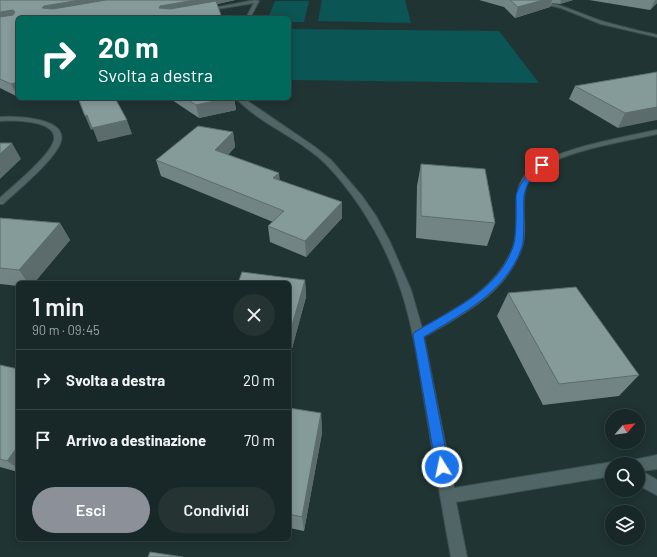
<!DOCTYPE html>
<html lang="it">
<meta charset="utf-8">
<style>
body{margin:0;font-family:Barlow,sans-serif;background:#253333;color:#f1f3f6;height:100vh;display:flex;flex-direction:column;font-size:15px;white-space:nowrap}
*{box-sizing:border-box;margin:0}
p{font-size:13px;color:#9fa5a7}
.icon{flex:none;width:22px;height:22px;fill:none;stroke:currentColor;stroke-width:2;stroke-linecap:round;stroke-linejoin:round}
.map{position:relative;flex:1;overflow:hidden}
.side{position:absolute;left:16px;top:281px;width:275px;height:260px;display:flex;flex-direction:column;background:#182727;border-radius:6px;box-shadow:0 2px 10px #0003,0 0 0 1px #364444}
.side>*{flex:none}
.hud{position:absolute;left:16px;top:16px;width:275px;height:84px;border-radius:6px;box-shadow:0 2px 10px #0003,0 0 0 1px #364444;background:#00695c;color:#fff;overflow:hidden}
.needle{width:26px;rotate:62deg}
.controls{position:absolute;left:605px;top:409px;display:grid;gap:8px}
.controls a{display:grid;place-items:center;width:40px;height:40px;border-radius:50%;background:#182727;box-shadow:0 2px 10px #0003,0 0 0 1px #364444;font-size:20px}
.pin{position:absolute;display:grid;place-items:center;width:34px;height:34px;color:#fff;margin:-17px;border-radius:8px;box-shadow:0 2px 6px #0006}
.me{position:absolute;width:44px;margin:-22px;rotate:350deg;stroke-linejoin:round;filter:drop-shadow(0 0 3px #0008)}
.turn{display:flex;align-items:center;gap:14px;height:84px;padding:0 16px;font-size:18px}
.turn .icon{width:52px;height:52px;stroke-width:2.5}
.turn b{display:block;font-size:28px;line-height:34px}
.round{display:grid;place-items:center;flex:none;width:42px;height:42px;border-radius:21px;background:#253333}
.summary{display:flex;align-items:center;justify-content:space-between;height:68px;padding:0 16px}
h1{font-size:24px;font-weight:600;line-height:30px}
.button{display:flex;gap:8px;margin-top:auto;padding:8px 16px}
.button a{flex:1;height:46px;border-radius:24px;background:#8c9099;color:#fff;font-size:16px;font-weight:600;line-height:46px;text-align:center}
.button a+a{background:#253333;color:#f1f3f6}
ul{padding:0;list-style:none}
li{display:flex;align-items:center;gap:12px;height:60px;padding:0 16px;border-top:1px solid #364444}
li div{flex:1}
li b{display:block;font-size:15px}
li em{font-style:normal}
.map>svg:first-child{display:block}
.green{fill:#0b5555}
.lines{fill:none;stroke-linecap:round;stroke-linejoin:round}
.street-casing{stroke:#3d4f4f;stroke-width:2}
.street{fill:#506666;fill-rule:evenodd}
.wall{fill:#728584}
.shaded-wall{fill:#5c6c6c}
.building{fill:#849b9a;stroke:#5c6c6c}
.route{fill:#1a73e8;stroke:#114b97}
</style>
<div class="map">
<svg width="657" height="557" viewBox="0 0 657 557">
<rect width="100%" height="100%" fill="#203434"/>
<!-- green -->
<path class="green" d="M322,0H405L411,23L318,21Z
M275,1H309L304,22H289V18H268Z
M289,29L499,31L539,83L289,80Z"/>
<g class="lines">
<defs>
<path id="street" d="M255,0L259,1L250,18H246L254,3L205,11L203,10Z
M527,0C555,0 579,14 605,22C622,27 640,31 657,35V37L601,24L561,8Z
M236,98H243L315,147L331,160L362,196L376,216L390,242L411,290L422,328C457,308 498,288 513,247C522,222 507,190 530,170C553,149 625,137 657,130V134C623,142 563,150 536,172C514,191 530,224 522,247C507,293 463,314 424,337L454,488L612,462L617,464H612V476L456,502L467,557H451C442,508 434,460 426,411C419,371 414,329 401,290C385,243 360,200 326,164C300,138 261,125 236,98Z
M0,117C14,116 67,117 61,141C56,159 17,191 3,204H0V198C13,186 51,155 54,140C58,120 13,120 0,121Z
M657,455V469L642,471L657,480V495L638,485V464H631L633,460Z"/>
</defs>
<!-- street casing -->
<use href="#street" class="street-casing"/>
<!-- street -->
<use href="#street" class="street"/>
</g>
<!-- wall -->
<path class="wall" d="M0,0H235L217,4L18,18V97L0,88Z
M479,0H573L560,4L552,3L550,7L515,18L504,7Z
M589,0H657V3L650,10Z
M657,72L618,128L569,99L575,86Z
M169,98H234L236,110L199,118Z
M233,132L235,147L228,155L280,181L342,202V218L306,257L270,242L268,226L273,222L161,176L156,160Z
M421,164L495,223L487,246L416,238L417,186Z
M0,218L60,223L70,240L34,283H18V286L0,284Z
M305,280L306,297L291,352H289V283Z
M508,293L639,375L619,396L543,405L497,316Z
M0,365L18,369V472L0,467Z
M289,408L321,413L322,433L304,531L289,528Z"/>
<!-- shaded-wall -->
<path class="shaded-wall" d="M80,0H138L48,17L42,8L44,6Z
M195,0H235L163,17L159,8L160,6Z
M543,0H552L550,7L515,18L518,7Z
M561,0H573L560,4Z
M655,0H657V3L650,10Z
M13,10L18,21L0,24V12Z
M18,82V97L11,84Z
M227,98H234L236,110L199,118L196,105Z
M657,107V120L618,128L625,113Z
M87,115L127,120L132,134L98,142L93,129L91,130L85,116Z
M233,132L235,147L218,165L215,150Z
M12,143L21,159L0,179V154Z
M279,173L281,189L273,178Z
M342,202V218L306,257L305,241Z
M60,223L70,240L34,283H28L19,270Z
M305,280L306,297L291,352L289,336Z
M321,413L322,433L304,531L302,517Z
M18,446V468L7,461Z"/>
<!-- building -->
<path class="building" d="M0,0H80L44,6L42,8L53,9L106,0H195L160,6L159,8L170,9L216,1L222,18H18V82L11,84L0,79V17L13,15L15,12L13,10L0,12Z
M510,0H543L518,7Z
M657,72V107L625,113L575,86Z
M78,98H115L127,120L92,128L87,115L85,116Z
M185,98H227L196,105Z
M198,126L233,132L215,150L279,173L273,178L342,202L305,241L268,226L284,211L156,160Z
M0,143H12L0,154Z
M421,164L485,169L495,223L421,216Z
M0,218L60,223L19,270L0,268Z
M242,272L305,280L289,336V283H238Z
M576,287L639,375L559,384L508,293Z
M0,365L18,369V446L7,461L0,459Z
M289,408L321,413L302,517L289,514Z
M150,552L183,557H148Z"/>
<!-- route -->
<path class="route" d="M540,163L546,165C535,176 528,178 524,195C523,207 525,237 522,247C506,293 462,313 424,337L449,467L447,472L442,474L438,472L436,467L413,335L415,332C451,310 498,291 513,247C517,237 516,207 516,195C521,181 529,172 540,163Z"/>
</svg>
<div class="controls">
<a><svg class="needle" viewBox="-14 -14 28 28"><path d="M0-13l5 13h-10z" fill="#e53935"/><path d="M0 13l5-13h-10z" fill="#9fa5a7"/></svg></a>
<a><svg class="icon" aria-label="search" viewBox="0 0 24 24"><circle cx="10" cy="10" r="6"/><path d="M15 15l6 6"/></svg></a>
<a><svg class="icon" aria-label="layers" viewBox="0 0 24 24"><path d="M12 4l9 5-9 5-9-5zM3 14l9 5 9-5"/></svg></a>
</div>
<div class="pin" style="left:542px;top:165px;background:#d93025"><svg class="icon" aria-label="arrive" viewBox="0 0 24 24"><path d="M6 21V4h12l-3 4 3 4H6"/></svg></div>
<svg class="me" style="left:442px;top:467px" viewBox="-20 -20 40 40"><circle r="17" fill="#1a73e8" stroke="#fff" stroke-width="3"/><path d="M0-11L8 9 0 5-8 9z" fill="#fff"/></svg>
<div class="hud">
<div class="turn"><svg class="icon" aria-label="right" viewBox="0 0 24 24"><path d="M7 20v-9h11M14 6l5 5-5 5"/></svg><div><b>20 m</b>Svolta a destra</div></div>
</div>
<section class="side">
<div class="summary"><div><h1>1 min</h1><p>90 m · 09:45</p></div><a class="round"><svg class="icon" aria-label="close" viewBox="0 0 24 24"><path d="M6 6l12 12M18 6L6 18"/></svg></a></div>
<ul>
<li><svg class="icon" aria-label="right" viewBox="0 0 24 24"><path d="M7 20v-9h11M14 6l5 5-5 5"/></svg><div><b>Svolta a destra</b></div><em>20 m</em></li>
<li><svg class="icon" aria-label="arrive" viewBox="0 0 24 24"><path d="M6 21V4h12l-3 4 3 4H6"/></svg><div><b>Arrivo a destinazione</b></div><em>70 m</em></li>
</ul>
<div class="button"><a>Esci</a><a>Condividi</a></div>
</section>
</div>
